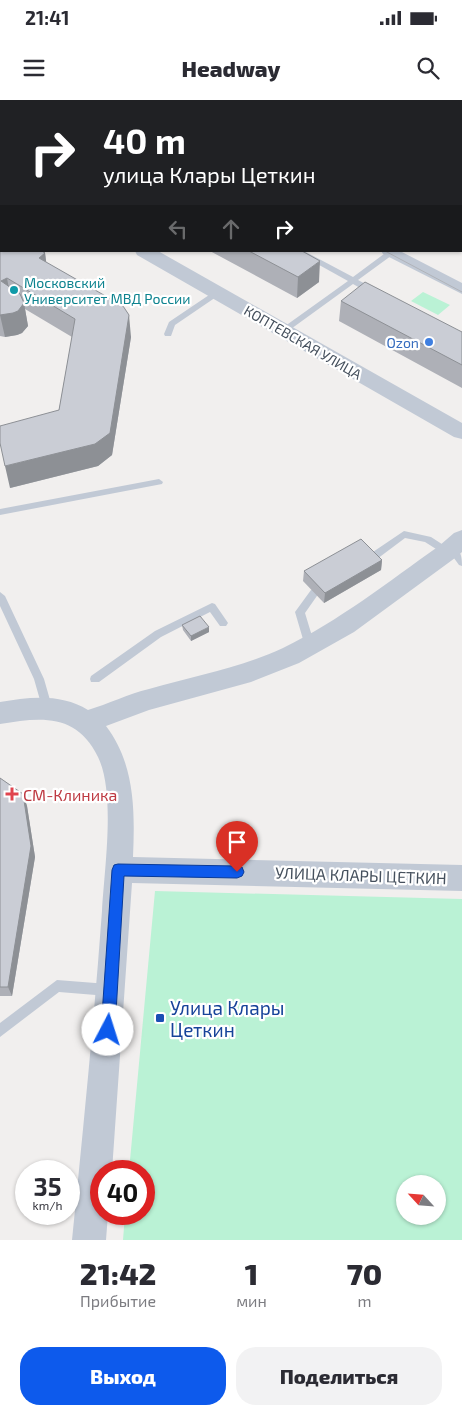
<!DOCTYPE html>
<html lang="ru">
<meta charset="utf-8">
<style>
body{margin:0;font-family:"Exo 2",sans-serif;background:#f2f2f3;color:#2b2b33;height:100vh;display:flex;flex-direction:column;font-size:19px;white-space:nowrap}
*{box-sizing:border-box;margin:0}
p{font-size:16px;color:#7c7c81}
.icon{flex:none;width:28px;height:28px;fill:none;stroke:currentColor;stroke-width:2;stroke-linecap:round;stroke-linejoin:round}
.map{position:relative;height:1140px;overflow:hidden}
.drawer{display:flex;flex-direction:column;background:#fff;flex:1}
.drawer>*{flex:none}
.guide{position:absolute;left:0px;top:0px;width:462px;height:152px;box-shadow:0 1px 4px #0004;background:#202124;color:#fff;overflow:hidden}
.needle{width:32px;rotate:296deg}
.fabs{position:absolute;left:396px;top:1075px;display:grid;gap:10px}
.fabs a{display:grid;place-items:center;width:50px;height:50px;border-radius:50%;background:#fff;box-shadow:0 1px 4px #0004;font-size:25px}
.speed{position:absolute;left:15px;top:1060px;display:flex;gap:10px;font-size:25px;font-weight:700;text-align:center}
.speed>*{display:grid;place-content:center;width:65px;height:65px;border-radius:50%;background:#fff;box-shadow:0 1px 4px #0004;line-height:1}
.speed small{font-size:12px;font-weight:400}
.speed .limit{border:8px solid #d22;background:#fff;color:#111}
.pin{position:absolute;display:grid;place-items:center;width:42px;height:42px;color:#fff;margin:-51px -21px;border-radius:50% 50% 50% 0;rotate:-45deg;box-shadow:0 0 5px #0007}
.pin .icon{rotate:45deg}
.me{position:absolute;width:55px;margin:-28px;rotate:5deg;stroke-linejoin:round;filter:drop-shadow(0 0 4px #0008)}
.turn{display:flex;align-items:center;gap:18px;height:105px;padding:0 20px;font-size:22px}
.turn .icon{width:65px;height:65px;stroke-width:2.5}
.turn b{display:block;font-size:35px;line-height:42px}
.lanes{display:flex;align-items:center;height:48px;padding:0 20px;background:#0003;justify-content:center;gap:25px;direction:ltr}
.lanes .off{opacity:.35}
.eta{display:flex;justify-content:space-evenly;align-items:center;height:85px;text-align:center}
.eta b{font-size:30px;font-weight:800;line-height:35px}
.primary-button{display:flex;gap:10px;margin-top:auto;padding:10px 20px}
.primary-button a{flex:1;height:58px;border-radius:20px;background:#0d5aec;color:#fff;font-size:20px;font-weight:800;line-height:58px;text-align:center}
.primary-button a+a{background:#f2f2f3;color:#2b2b33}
.status{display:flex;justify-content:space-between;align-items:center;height:35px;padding:0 25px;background:#fff;direction:ltr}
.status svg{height:14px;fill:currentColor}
header{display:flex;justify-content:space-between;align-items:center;height:65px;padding:0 20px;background:#fff;font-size:22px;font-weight:800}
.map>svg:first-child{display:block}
.green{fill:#baf2d5;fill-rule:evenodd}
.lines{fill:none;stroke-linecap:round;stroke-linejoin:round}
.service{fill:#c1c9d5;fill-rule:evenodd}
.minor{fill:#c1c9d5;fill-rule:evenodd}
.tertiary{fill:#c1c9d5;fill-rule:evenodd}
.tram{stroke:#b0b3b9;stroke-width:1}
.wall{fill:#aeb0b7}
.shaded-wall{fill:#8d9095}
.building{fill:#cacdd5;stroke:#8d9095}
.route{fill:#0d5aec;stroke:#083a99}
.culture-dot{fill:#0f9aa8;stroke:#fff;stroke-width:2}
.shop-dot{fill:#3f7fe0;stroke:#fff;stroke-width:2}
.health-dot{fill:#e0444e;stroke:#fff;stroke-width:2}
.transit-dot{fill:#1a4fb4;stroke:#fff;stroke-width:2}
.labels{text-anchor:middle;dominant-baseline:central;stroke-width:4.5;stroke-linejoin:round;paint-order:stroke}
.far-culture-label{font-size:14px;fill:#0d838f;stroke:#fff;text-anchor:start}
.far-street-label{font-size:14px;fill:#45505d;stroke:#fff}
.far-shop-label{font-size:14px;fill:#366cbe;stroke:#fff;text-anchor:end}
.health-label{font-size:16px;fill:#be3a42;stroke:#fff;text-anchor:start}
.street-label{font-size:16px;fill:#45505d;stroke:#fff}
.near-transit-label{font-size:19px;fill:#164399;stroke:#fff;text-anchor:start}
</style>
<div class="status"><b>21:41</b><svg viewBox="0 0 49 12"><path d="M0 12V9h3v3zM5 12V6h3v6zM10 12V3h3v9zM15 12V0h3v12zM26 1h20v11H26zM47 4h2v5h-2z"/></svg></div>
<header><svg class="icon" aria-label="menu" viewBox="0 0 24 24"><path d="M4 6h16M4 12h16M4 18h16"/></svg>Headway<svg class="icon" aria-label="search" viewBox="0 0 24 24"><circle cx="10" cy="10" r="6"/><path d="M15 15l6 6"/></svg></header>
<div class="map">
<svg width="462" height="1140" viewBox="0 0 462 1140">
<rect width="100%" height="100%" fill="#f1efee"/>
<!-- green -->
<path class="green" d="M423,192L450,205L438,215L411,201Z
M155,791L462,799V1140H123L125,1114H144V1071H129ZM405,1084H438V1116H405Z"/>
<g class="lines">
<!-- service -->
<path class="service" d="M161,0H170V1H162Z
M294,151H304L353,177L388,151H393L395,153L358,180L375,189V193H369L353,184L284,234L281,233V229L348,181Z
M215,191H221L222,193L175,225L171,236H165L164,234L169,222Z
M159,379L163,382L162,384L0,415V409Z
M404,431L431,437L448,448L452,446C461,449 462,457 462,466L459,465L451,454L447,456L444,454L425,442L405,438L373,462H367L365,459L367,456Z
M314,489L319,493L305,513L315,546L313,549H307L305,546L295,512L311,490Z
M0,492L5,496L44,579L52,607L51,610L47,611L43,610L42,607L34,579L0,506Z
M212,503L215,504L226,520L228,523L226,526H220L210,512L161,537L99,582H91L90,579L91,576L155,531Z
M57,880L108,884L112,886L114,890L112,894L108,896L59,892L0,937V923Z"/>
<!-- minor -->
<path class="minor" d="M90,0H104V1H90Z
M381,151H400L462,183V194L383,154Z"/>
<!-- tertiary -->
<path class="tertiary" d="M0,63H1V73H0Z
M135,151H158L462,323V339L454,337L137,155Z
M462,430V452L455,458L354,532L299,563L251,582L149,610L106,626C135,664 135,711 133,757L462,765V791L132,783L112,1071H101V1114H108L106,1140H72C83,1030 94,921 102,811C104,771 116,694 98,657C77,613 41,617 0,624V602C29,597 61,593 88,610C108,604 128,594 149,589C194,576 240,568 283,548C339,521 388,482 439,446L454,433Z"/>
<!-- tram -->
<path class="tram" d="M97,0L100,1
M112,0L114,1
M385,151L462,192"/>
</g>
<!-- wall -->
<path class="wall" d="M0,0L1,1V35L0,34Z
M181,0H255V1H183Z
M461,24H462V110H461Z
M0,126L45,153L46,162L131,237L112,355L98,366L10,388L59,310L72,237L25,209L28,226L22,233L17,235L5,237L0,236Z
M210,151H302L319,182L297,198Z
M341,201L462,232V288L339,221Z
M382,460L381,470L324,503L303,481L304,471Z
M182,525L209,532L191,541L183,530Z
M0,678L23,694L27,706L35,757L12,896H0Z"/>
<!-- shaded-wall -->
<path class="shaded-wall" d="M240,0H255V1H238Z
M45,153L48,175L39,158Z
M320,161L319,182L297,198L298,177Z
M7,178L11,200L1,181Z
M24,203L28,226L22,233L17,235L5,237L0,215Z
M129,215L131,237L112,355L98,366L10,388L5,366L95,344Z
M382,460L381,470L324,503L325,493Z
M209,527V532L191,541V536Z
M23,694L27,706L35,757L12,896L8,887Z"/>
<!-- building -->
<path class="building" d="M0,0H21L23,1H1V16H0Z
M225,0H240L238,1H227Z
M321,0H328L331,1H319Z
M461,24H462V89H461Z
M0,126H1V151H42L45,153L39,158L123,206L129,215L110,333L95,344L5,366L0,343V326L59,310L75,219L7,178L1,181L20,194L24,203L18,211L13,213L0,215Z
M249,151H302L320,161L298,177Z
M365,182L462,232V265L341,201Z
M361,439L382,460L325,493L304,471Z
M200,516L209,527L191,536L182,525Z
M0,678L23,694L31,746L8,887H0Z"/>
<!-- route -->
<path class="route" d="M118,764L237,766L242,767L244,772L242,776L237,778L124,776L115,930L113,935L108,937L103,935L101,930L112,770L114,765Z"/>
<!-- markers -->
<circle class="culture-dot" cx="14" cy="190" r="5"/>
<circle class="shop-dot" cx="429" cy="242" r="5"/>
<path class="health-dot" d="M9.5 686.5h5v5h5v5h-5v5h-5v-5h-5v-5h5z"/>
<rect class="transit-dot" x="155" y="913" width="10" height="10" rx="2.5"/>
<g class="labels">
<!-- far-culture labels -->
<g class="far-culture-label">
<text x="24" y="182">Московский<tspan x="24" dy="16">Университет МВД России</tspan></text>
</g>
<!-- far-street labels -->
<g class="far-street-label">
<text transform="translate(303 242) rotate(30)">КОПТЕВСКАЯ УЛИЦА</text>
</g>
<!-- far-shop labels -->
<g class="far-shop-label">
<text x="419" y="242">Ozon</text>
</g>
<!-- health labels -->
<g class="health-label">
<text x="23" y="694">СМ-Клиника</text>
</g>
<!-- street labels -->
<g class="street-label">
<text transform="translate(361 775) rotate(2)">УЛИЦА КЛАРЫ ЦЕТКИН</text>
</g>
<!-- near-transit labels -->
<g class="near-transit-label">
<text x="170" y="907">Улица Клары<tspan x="170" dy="22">Цеткин</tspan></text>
</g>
</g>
</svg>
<div class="fabs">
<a><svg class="needle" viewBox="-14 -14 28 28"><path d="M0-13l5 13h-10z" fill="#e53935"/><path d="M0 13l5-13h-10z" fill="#7c7c81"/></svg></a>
</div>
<div class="speed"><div>35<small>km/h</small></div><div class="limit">40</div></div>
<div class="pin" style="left:237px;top:772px;background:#d93025"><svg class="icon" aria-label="arrive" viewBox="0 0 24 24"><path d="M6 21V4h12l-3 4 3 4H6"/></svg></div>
<svg class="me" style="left:108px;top:930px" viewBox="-20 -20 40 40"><circle r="19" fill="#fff"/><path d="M0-13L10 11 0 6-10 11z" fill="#0d5aec"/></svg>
<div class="guide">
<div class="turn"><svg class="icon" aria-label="right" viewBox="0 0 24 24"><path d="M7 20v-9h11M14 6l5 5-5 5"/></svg><div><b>40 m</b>улица Клары Цеткин</div></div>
<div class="lanes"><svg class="icon off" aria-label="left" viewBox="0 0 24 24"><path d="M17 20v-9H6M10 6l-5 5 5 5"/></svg><svg class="icon off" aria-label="ahead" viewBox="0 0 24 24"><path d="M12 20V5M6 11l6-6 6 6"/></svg><svg class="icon" aria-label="right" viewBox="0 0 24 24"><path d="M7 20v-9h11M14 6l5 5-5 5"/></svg></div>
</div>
</div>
<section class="drawer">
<div class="eta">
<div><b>21:42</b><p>Прибытие</p></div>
<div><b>1</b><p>мин</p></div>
<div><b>70</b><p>m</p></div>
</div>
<div class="primary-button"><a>Выход</a><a>Поделиться</a></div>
</section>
